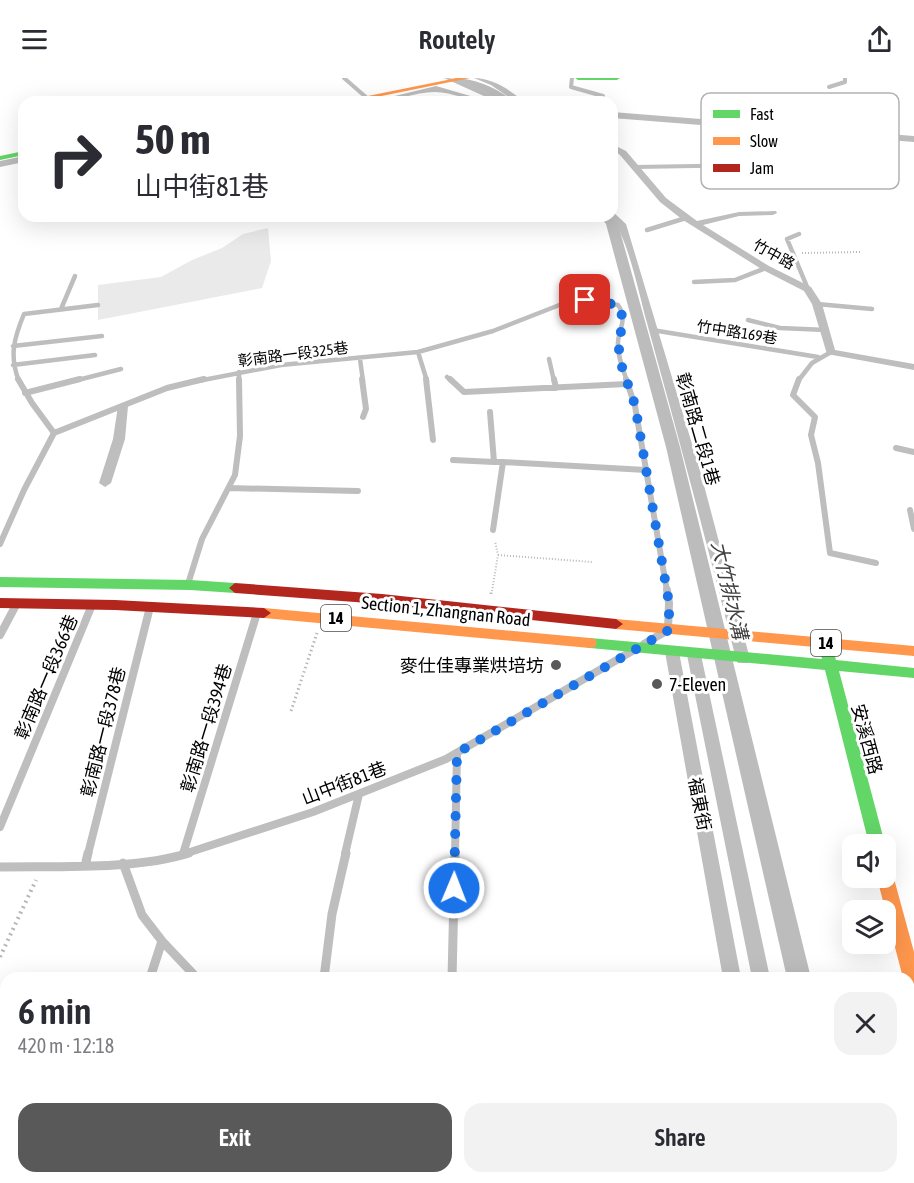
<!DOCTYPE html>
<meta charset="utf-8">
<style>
body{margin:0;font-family:"Asap Condensed","Noto Sans TC",sans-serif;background:#f2f2f3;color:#2b2b33;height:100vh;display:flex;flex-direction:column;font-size:22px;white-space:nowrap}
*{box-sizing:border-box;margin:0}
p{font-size:20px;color:#7c7c81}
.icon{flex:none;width:33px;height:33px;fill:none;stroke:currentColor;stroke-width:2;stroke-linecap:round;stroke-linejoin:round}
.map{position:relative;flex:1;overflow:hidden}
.side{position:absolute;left:0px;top:894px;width:915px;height:212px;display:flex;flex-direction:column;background:#fff;border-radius:18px 18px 0 0;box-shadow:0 6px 24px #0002}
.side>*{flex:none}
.guide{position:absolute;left:18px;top:18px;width:600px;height:126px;border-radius:18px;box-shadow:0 6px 24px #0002;background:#fff;color:#2b2b33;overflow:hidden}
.tools{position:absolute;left:842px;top:756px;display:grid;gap:12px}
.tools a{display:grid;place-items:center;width:54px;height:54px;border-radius:12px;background:#fff;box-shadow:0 6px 24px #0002;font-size:30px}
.pin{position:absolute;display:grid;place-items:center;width:51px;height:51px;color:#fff;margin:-26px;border-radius:12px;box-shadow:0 3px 9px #0006}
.me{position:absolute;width:66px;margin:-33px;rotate:1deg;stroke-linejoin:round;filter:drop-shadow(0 0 4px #0008)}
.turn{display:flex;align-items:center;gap:21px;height:126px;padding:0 18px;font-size:27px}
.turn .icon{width:78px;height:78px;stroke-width:2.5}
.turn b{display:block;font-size:42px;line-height:51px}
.round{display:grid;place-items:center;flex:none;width:63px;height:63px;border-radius:18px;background:#f2f2f3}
.head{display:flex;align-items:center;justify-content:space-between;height:102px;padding:0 18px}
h1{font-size:36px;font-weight:600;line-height:45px}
.action{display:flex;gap:12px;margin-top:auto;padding:12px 18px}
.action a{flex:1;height:69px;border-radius:18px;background:#595959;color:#fff;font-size:24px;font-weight:600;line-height:69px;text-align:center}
.action a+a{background:#f2f2f3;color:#2b2b33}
header{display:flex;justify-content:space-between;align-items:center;height:78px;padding:0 18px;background:#fff;font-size:27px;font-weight:600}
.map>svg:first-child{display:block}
.green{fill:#eaeaea}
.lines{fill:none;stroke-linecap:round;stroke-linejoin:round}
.canal{fill:#bcbcbc;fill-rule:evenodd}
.path-far2{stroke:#b8b8b8;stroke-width:2;stroke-dasharray:1 2;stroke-linecap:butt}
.path-far1{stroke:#b8b8b8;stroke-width:3;stroke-dasharray:1.5 3;stroke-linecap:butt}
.path{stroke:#b8b8b8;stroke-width:4;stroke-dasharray:2 4;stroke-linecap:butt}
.lane-far4{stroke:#bebebe;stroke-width:4}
.lane-far3{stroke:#bebebe;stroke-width:4.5}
.lane-far2{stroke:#bebebe;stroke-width:6}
.lane-far1{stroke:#bebebe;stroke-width:8}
.lane{stroke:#bebebe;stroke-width:9}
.street{fill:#bebebe;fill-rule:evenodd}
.fast{fill:#63d668;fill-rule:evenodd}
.slow{fill:#ff974d;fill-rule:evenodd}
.jam{fill:#b3261e;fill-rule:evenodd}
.route{stroke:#1a73e8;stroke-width:10;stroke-dasharray:0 18}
.poi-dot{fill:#595959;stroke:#fff;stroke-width:2}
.labels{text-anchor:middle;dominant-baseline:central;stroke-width:6;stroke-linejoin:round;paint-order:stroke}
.far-street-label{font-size:15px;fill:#000;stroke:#fff}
.shield{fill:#fff;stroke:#4c4c4c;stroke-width:1.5}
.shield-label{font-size:16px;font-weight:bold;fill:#000}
.street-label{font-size:18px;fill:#000;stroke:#fff}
.poi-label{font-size:18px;fill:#000;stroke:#fff;text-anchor:end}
.water-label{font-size:20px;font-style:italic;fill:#404040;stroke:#fff}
.key{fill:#fff;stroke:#b2b2b2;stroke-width:1.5}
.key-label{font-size:16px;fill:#000}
</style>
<header><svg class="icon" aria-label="menu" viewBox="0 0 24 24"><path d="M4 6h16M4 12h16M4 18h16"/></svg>Routely<svg class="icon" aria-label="share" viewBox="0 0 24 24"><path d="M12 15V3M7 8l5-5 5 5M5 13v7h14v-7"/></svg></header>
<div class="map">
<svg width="914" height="1105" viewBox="0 0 914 1105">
<rect width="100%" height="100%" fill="#fff"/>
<!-- green -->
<path class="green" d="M268,150L271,183L262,210L98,242V207L161,199L192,182L222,170L243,156Z"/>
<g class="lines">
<!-- canal -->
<path class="canal" d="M453,0C474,0 498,10 514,24H502Z
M436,8L491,24C471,24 452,14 435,14C415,14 393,24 370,24Z
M612,34L914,58V64L612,40Z
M24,78V84L0,89V83Z
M600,138H612L618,146L680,369L811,900H787L666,369L606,146Z
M832,1100H859L861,1105H833Z"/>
<!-- path-far2 -->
<path class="path-far2" d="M802,175L860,174
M498,477L592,484
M492,513L498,477L495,463"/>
<!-- path-far1 -->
<path class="path-far1" d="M491,516L492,512
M291,633L317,555"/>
<!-- path -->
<path class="path" d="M0,879L36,802"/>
<!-- lane-far4 -->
<path class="lane-far4" d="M344,0L367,20
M572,0L571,9L603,18
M829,9L845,4V0
M635,89L757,87L758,83L751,69"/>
<!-- lane-far3 -->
<path class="lane-far3" d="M647,152L686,140
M799,156L787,161L808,211
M694,204L735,202L766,190
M817,226L872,231
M61,231L75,198
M748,242L780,250L826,252
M652,252L818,279
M13,268L102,258
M418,274L427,303
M360,281L363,303
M549,281L554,303
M13,287L95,277
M239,294V303
M447,299L451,303
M19,303C9,278 14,260 24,236L98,227
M74,303L121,291
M198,303L281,287L418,274L493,253L562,226L586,222L618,227C628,241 619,250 618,264C617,277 623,291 627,303
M798,303L812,285L831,274"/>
<!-- lane-far2 -->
<path class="lane-far2" d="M18,301L32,325L54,355
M362,301L366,331L363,339
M426,301L433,362
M450,301L464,314L627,306
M554,301L556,310
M626,301L635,328L667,513
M799,301L793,317L815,339L811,357L818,385L830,475L876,485
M25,315L80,301
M490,334L494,384H503
M896,370L914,374
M453,382L494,384
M229,410L358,413
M910,432L914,451
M493,452L503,384L646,392
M0,466L24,412L54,355L167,310L204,301
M188,506L202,461L235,397L240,358L239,301"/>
<!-- lane-far1 -->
<path class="lane-far1" d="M0,557L16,527
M644,566L668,552L669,525L667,512
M0,749L92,527
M88,776L150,529
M183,776L257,535
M184,776L313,734L446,681L634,572
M345,776L359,716
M455,776L457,675"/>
<!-- lane -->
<path class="lane" d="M123,785L142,837L162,863L197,900
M85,788L88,775
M0,789C57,788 136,792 189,775
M150,900L162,863
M324,900L332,836L346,775
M452,900L455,775
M560,1100L570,1105
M86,1105L88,1100
M177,1105L178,1100"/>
<!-- street -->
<path class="street" d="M444,0C460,0 481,8 493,18L489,24H483L486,19Z
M474,0C492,0 511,12 524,24H516L491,7Z
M612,66L626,73L666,120L697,143L739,134L776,133L777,135L773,137L739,138L703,147L769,188L811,209L822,226L835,272L914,286V292L827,276L812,226L804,213L763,192L683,142L660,124L620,77L612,71Z
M612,133L626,146L701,396L750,581L748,585H738L736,581C708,469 678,357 647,245C639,217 628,158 610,138H612Z
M123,325L128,328L125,361L111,405L105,409L99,405L113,361L118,328Z
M672,569L677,570L679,574L741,900H723L665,574L667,570Z
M694,572L699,573L701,577L770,900H752L687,577L689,573Z
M759,1100H779L780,1105H760Z
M791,1100H811L813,1105H793Z"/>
<!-- fast -->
<path class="fast" d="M575,0H620L617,2H578Z
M24,73V77L0,82V78Z
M0,499L190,502L235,505L241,510L235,515L190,512L0,509Z
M590,560L822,581L818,565L820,561H830L836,582L914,590V600L839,593L885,766H869L825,592L590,570L585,569L583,565L585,561Z"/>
<!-- slow -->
<path class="slow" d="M457,0H470L352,24H338Z
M264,530L590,560L595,561L597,565L595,569L590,570L264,540L257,535Z
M616,541L914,568V578L616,551L609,546Z
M885,789L891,792L893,797L914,874V917L909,915V900H903L877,800H885Z"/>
<!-- jam -->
<path class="jam" d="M235,505L382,516L616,541L623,546L616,551L382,526L235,515L229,510Z
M0,520L115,522L264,530L271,535L264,540L115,532L0,530Z"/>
</g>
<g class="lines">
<!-- route -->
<path class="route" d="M454,810L457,675L669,552V525L635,327L621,286L618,264L624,243L618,227L585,222"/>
</g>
<!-- markers -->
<g class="poi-dot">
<circle cx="556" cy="587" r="6"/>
<circle cx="657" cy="606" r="6"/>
</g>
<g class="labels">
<!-- far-street labels -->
<g class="far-street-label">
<text transform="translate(774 176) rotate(29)">竹中路</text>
<text transform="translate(737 254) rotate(9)">竹中路169巷</text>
<text transform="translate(293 276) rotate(-7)">彰南路一段325巷</text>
</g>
<!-- shield labels -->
<g class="shield">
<rect x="321" y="527" width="30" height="26" rx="4.5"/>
<rect x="811" y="552" width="30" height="26" rx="4.5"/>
</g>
<g class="shield-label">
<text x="336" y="540">14</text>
<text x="826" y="565">14</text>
</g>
<!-- street labels -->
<g class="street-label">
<text transform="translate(698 351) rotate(74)">彰南路二段1巷</text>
<text transform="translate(446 533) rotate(6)">Section 1, Zhangnan Road</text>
<text transform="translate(46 599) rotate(-67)">彰南路一段366巷</text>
<text transform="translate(206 650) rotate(-73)">彰南路一段394巷</text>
<text transform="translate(103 654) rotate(-76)">彰南路一段378巷</text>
<text transform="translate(867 661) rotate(75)">安溪西路</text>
<text transform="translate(344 705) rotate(-21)">山中街81巷</text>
<text transform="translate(700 726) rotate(79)">福東街</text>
</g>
<!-- poi labels -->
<g class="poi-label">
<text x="544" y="587">麥仕佳專業烘培坊</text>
<text x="669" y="606" text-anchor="start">7-Eleven</text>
</g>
<!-- water labels -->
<g class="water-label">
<text transform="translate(730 512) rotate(77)">大竹排水溝</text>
</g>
</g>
<!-- legend -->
<rect x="701" y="15" width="198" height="96" rx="9" class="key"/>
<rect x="713" y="32" width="27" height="8" fill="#63d668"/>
<rect x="713" y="59" width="27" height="8" fill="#ff974d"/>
<rect x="713" y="86" width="27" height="8" fill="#b3261e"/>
<g class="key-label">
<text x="750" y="42">Fast</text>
<text x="750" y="69">Slow</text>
<text x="750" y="96">Jam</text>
</g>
</svg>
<div class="tools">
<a><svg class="icon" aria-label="sound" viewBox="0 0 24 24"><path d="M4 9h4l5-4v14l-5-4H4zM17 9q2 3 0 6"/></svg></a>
<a><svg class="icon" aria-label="layers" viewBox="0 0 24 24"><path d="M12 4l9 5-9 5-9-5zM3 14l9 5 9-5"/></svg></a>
</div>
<div class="pin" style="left:585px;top:222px;background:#d93025"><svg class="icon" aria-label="arrive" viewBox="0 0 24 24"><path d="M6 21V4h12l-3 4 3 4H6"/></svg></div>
<svg class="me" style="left:454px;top:810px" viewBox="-20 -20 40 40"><circle r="17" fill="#1a73e8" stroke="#fff" stroke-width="3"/><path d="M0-11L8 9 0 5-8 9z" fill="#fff"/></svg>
<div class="guide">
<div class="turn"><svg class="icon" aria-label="right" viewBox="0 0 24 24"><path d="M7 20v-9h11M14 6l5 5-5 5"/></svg><div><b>50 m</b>山中街81巷</div></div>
</div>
<section class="side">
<div class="head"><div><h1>6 min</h1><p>420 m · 12:18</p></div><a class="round"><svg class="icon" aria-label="close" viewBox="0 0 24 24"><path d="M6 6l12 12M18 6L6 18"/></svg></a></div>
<div class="action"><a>Exit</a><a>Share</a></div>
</section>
</div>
